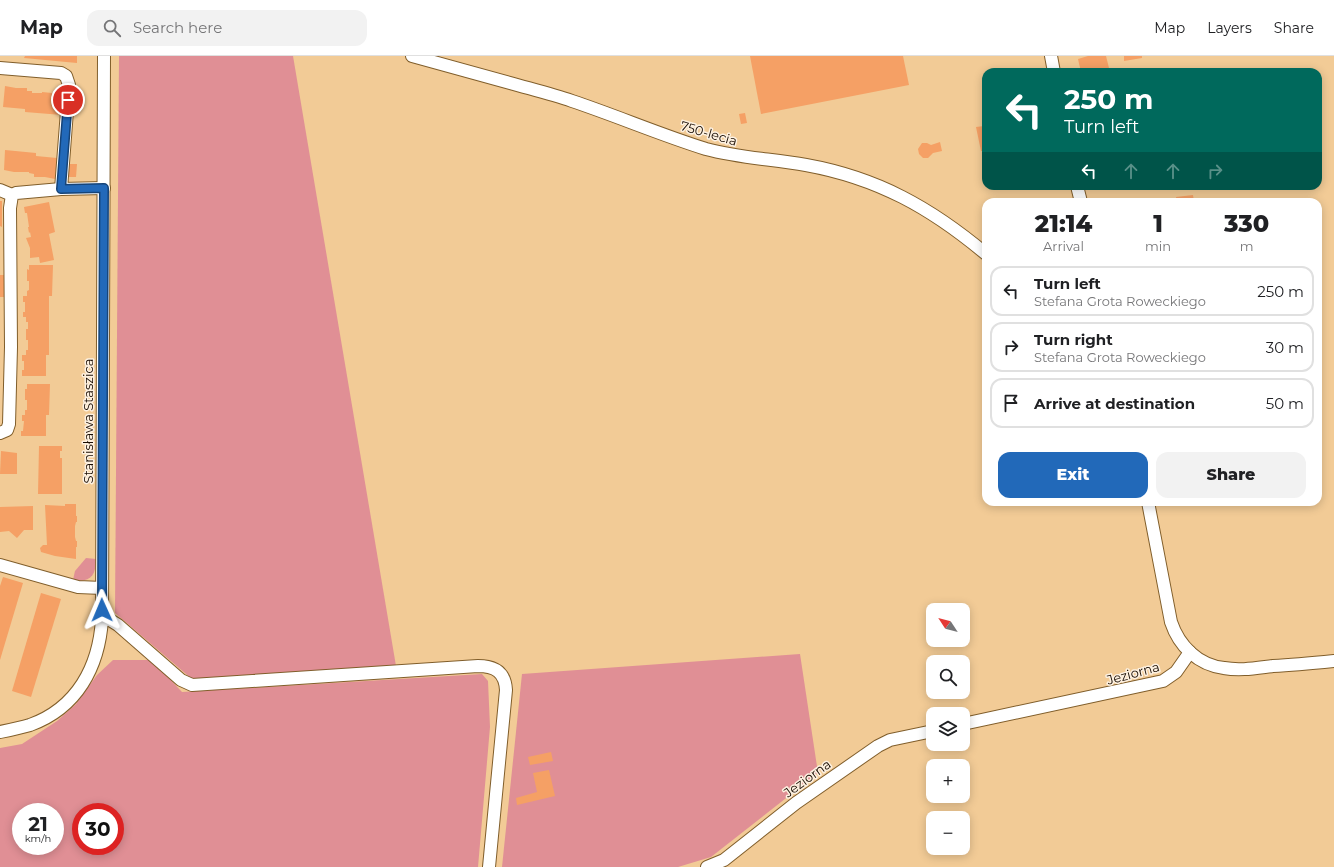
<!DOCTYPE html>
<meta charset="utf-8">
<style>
:root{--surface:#fff;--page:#f2f2f2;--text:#202124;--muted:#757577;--line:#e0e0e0;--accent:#2269b9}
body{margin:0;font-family:Montserrat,sans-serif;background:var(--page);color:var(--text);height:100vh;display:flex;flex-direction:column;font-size:15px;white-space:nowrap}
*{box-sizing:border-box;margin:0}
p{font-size:13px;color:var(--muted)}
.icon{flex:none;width:22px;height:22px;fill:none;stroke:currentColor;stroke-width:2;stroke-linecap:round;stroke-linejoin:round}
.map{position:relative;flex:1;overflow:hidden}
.drawer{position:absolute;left:982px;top:142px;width:340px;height:308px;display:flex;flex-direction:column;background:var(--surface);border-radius:12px;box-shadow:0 2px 10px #0003}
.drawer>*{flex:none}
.guide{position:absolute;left:982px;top:12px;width:340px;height:122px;border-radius:12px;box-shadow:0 2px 10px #0003;background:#00695c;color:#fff;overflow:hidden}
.needle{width:26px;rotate:306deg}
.fabs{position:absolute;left:926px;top:547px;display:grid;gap:8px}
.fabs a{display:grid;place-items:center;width:44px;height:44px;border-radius:8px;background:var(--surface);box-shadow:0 2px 10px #0003;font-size:20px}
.speed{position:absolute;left:12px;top:747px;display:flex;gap:8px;font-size:20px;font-weight:700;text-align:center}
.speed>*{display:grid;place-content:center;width:52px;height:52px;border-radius:50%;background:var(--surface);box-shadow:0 2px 10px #0003;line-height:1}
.speed small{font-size:10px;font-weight:400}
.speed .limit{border:6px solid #d22;background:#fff;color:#111}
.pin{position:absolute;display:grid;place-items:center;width:34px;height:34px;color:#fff;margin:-17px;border:2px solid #fff;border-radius:50%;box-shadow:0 1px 4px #0007}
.me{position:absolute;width:44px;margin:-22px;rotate:359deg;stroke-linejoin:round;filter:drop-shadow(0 0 3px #0008)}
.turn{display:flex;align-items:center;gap:14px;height:84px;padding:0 16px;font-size:18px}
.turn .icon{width:52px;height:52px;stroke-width:2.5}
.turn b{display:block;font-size:28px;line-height:34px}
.lanes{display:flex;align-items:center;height:38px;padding:0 16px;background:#0003;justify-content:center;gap:20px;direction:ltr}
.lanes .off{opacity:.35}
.eta{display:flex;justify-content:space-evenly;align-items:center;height:68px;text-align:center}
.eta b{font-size:24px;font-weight:800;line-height:28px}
.button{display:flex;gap:8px;margin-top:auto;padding:8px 16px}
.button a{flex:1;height:46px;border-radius:12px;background:var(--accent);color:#fff;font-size:16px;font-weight:800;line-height:46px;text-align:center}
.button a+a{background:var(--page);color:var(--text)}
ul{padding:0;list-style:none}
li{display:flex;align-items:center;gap:12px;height:50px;margin:0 8px 6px;padding:0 8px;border:2px solid var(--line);border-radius:12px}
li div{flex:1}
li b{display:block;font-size:15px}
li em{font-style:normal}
header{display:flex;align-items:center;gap:24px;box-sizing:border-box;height:56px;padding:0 20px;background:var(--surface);border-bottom:1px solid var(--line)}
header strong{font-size:19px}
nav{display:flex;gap:22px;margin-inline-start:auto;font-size:14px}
.search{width:280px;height:36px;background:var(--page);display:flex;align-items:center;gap:10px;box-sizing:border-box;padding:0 14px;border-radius:12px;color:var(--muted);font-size:15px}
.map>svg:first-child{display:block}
.green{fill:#e08f95;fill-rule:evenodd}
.building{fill:#f5a065}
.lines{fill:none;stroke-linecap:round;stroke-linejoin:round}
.street-casing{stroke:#805e2b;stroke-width:14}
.street{stroke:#fff;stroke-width:12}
.route-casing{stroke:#164478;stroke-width:10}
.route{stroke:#2269b9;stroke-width:7}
.labels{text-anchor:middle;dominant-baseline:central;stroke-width:3;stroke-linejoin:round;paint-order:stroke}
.street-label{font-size:13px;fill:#180b00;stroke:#fdf1e1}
</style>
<header>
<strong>Map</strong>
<div class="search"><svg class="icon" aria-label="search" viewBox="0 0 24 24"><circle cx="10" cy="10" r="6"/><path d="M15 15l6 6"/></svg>Search here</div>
<nav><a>Map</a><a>Layers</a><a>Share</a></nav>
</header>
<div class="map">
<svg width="1334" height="811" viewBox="0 0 1334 811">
<rect width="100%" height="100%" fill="#f2cb96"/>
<g class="green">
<polygon points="119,0 293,0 396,610 193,624 115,557"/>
<path d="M 86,502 L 96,503 C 96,520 90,527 73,524 L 75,515 Z"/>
<polygon points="800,598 818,717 711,801 678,811 502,811 522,618"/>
<path d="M 113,604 L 152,604 L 182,636 L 482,618 L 488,625 L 490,671 L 478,811 L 0,811 L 0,692 L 22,688 L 57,665 L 76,648 L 97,619 ZM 21,756 L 55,756 L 55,790 L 21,790 ZM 81,756 L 115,756 L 115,790 L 81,790 Z"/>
</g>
<g class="building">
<polygon points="25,0 77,0 77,7 24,2"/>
<polygon points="750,0 903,0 909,29 761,58"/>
<polygon points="1088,0 1106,0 1109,12 1096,16 1081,16 1078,3"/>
<polygon points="1124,0 1142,0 1142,2 1124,5"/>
<polygon points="5,30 16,32 27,32 27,35 32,35 32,37 42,37 42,36 52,37 52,38 64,38 62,59 25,56 25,53 3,51"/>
<polygon points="745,57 747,67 741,68 739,58"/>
<polygon points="984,70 986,80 986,95 981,95 976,71"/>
<polygon points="940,86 942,95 933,97 928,102 923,102 919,98 918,93 922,87 927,87 931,89"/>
<polygon points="5,94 36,97 36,100 57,102 55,123 45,121 34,121 34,118 29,117 29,116 14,116 4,114"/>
<polygon points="66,108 77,108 76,121 65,121"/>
<polygon points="1193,139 1194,146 1177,146 1176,141"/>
<polygon points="0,145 2,145 2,171 0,170"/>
<polygon points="49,146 55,176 49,178 54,204 40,207 39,201 30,202 30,192 26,182 31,181 30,176 29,177 28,171 29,171 27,157 25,157 24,151"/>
<polygon points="29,209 53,209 52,240 49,240 49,299 46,299 46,320 22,320 22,314 24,314 24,305 22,305 22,299 26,299 26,294 28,294 28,284 26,284 26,273 28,273 28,266 26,266 26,261 23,261 23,256 25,256 25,246 23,246 23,240 27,240 27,235 29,234 29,225 27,225 27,213 29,214"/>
<rect x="0" y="219" width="4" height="22"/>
<polygon points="27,328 50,328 49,359 46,359 46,380 21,380 21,375 23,375 24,365 22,365 22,359 25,359 25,354 27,354 27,344 25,344 25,333 27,333"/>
<polygon points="39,390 62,390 62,395 60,395 60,402 62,402 62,438 38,438"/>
<polygon points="1,395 17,397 17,418 0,418"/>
<polygon points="65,448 76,448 76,460 77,460 77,466 76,466 75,470 75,481 76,485 77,485 77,491 76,491 76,503 55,500 41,496 40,492 43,489 47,489 45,449 65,450"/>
<polygon points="33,450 33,474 24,474 17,482 9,475 0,476 0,451"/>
<polygon points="3,521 23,527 0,604 0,530"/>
<polygon points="41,537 61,543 31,641 12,635"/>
<polygon points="551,696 553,705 530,709 528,701"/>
<polygon points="549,714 555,740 517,749 516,742 537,736 533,717"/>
</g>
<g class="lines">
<g class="street-casing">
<g id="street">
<path d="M 412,0 C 445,9 478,18 510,27 C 531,33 552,38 572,45 C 617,60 661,79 706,93 C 739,102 773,103 806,109 C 878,122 931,152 986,198"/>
<polyline points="1051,0 1054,16"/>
<polyline points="0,12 61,17 66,20 69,29 61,133 104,132"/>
<polyline points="1077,130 1081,146"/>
<polyline points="0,134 12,139"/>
<polyline points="0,377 7,374 9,368 11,291 10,152 12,139 16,137 61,133"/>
<path d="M 1148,446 L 1171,566 C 1179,590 1198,609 1224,612 C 1240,615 1256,612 1273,610 C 1293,609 1314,607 1334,605"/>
<polyline points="0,509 78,531 102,532"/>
<path d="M 102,563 L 110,564 L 118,569 L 181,624 L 192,629 L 478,610 C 495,610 505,616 506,634 L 489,811"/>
<polyline points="963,668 1163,625 1176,616 1190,596"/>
<path d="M 0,676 C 10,674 20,672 30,669 C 77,652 99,611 102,563 L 104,0"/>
<polyline points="707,811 724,804 796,747 878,690 890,684 933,675"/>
</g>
</g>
<use href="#street" class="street"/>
</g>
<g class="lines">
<g class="route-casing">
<polyline id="route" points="68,44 61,133 104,132 102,554"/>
</g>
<use href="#route" class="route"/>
</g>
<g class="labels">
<g class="street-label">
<text transform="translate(709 77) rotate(16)">750-lecia</text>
<text transform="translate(88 365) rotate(-90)">Stanisława Staszica</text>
<text transform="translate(1133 617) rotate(-15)">Jeziorna</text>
<text transform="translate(807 722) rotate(-36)">Jeziorna</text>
</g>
</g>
</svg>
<div class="fabs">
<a><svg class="needle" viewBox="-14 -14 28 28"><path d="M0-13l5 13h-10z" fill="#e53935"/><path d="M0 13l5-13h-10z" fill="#757577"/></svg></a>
<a><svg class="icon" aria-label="search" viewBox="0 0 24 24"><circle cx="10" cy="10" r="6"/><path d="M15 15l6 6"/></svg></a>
<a><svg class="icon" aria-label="layers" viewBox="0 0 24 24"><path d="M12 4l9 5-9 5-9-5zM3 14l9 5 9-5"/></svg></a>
<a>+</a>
<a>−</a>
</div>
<div class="speed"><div>21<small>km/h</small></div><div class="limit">30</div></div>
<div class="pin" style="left:68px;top:44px;background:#d93025"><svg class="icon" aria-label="arrive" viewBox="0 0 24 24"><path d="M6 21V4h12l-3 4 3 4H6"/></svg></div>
<svg class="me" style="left:102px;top:554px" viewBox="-20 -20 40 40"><path d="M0-17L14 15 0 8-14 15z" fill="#2269b9" stroke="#fff" stroke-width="4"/></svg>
<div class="guide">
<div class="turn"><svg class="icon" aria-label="left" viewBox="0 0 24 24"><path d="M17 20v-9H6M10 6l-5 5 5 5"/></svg><div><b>250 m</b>Turn left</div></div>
<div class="lanes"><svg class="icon" aria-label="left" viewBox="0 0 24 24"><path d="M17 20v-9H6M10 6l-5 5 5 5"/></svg><svg class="icon off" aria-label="ahead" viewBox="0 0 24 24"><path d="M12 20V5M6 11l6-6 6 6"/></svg><svg class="icon off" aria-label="ahead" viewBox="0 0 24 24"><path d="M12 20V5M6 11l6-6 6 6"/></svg><svg class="icon off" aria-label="right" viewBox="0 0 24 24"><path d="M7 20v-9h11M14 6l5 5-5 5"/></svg></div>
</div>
<section class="drawer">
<div class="eta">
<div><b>21:14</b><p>Arrival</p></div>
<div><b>1</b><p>min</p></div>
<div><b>330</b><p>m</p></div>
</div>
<ul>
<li><svg class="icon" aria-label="left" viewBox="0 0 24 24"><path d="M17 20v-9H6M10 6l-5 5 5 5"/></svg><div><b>Turn left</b><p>Stefana Grota Roweckiego</p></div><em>250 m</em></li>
<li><svg class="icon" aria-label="right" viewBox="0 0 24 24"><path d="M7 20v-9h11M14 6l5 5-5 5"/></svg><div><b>Turn right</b><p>Stefana Grota Roweckiego</p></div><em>30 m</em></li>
<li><svg class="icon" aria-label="arrive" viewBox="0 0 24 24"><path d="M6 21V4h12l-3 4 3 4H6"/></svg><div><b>Arrive at destination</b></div><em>50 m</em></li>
</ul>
<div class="button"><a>Exit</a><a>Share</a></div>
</section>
</div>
